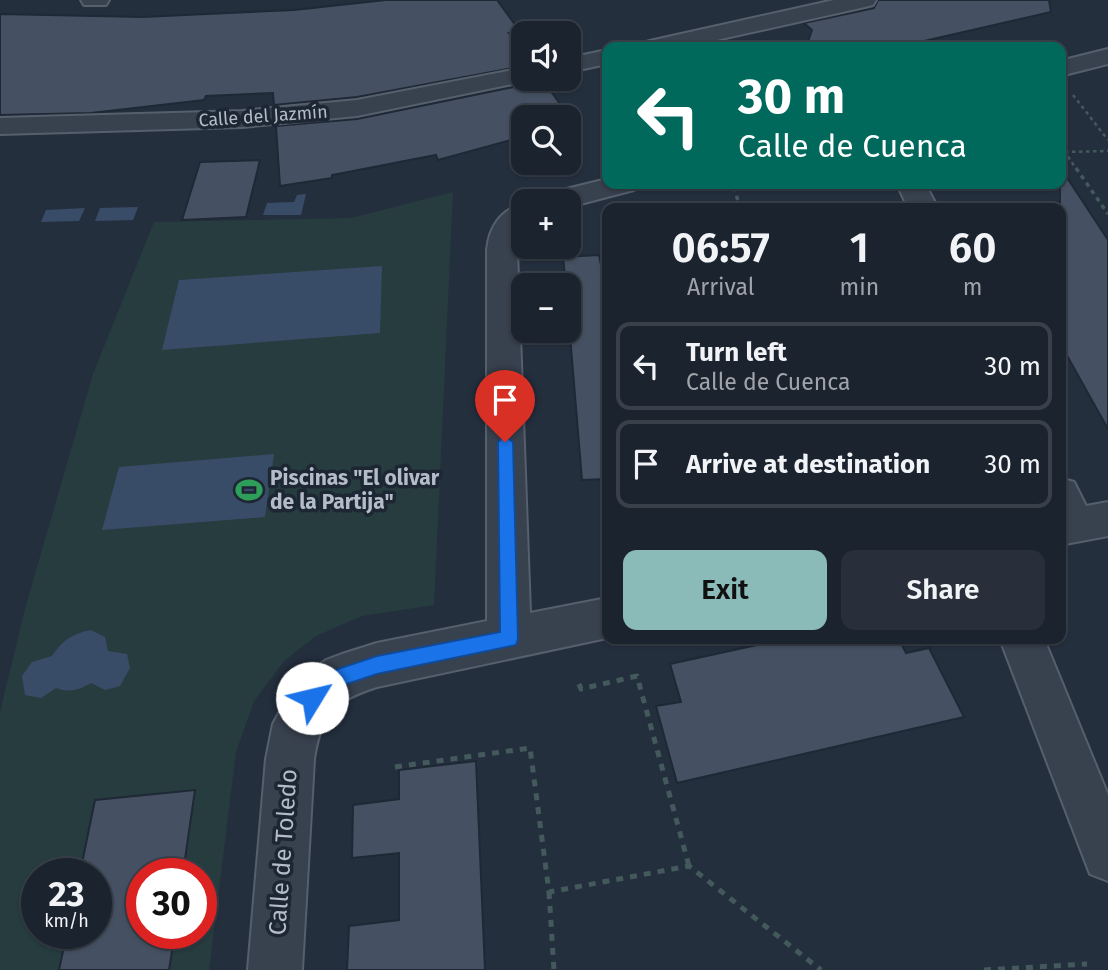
<!DOCTYPE html>
<meta charset="utf-8">
<style>
:root{--surface:#1b232e;--page:#282f3a;--text:#f1f3f6;--muted:#a0a4aa;--line:#39404a;--accent:#8bbbb9}
body{margin:0;font-family:"Fira Sans",sans-serif;background:var(--page);color:var(--text);height:100vh;display:flex;flex-direction:column;font-size:26px;white-space:nowrap}
*{box-sizing:border-box;margin:0}
p{font-size:23px;color:var(--muted)}
.icon{flex:none;width:38px;height:38px;fill:none;stroke:currentColor;stroke-width:2;stroke-linecap:round;stroke-linejoin:round}
.map{position:relative;flex:1;overflow:hidden}
.panel{position:absolute;left:602px;top:203px;width:464px;height:441px;display:flex;flex-direction:column;background:var(--surface);border-radius:14px;box-shadow:0 2px 5px #0004,0 0 0 2px var(--line)}
.panel>*{flex:none}
.hud{position:absolute;left:602px;top:42px;width:464px;height:147px;border-radius:14px;box-shadow:0 2px 5px #0004,0 0 0 2px var(--line);background:#00695c;color:#fff;overflow:hidden}
.tools{position:absolute;left:511px;top:21px;display:grid;gap:14px}
.tools a{display:grid;place-items:center;width:70px;height:70px;border-radius:14px;background:var(--surface);box-shadow:0 2px 5px #0004,0 0 0 2px var(--line);font-size:35px}
.speed{position:absolute;left:21px;top:858px;display:flex;gap:14px;font-size:35px;font-weight:700;text-align:center}
.speed>*{display:grid;place-content:center;width:91px;height:91px;border-radius:50%;background:var(--surface);box-shadow:0 2px 5px #0004,0 0 0 2px var(--line);line-height:1}
.speed small{font-size:18px;font-weight:400}
.speed .limit{border:10px solid #d22;background:#fff;color:#111}
.pin{position:absolute;display:grid;place-items:center;width:60px;height:60px;color:#fff;margin:-72px -30px;border-radius:50% 50% 50% 0;rotate:-45deg;box-shadow:0 0 7px #0007}
.pin .icon{rotate:45deg}
.me{position:absolute;width:77px;margin:-38px;rotate:54deg;stroke-linejoin:round;filter:drop-shadow(0 0 5px #0008)}
.turn{display:flex;align-items:center;gap:24px;height:147px;padding:0 21px;font-size:32px}
.turn .icon{width:91px;height:91px;stroke-width:2.5}
.turn b{display:block;font-size:49px;line-height:60px}
.eta{display:flex;justify-content:space-evenly;align-items:center;height:119px;text-align:center}
.eta b{font-size:42px;font-weight:600;line-height:49px}
.primary-button{display:flex;gap:14px;margin-top:auto;padding:14px 21px}
.primary-button a{flex:1;height:80px;border-radius:14px;background:var(--accent);color:#111;font-size:28px;font-weight:600;line-height:80px;text-align:center}
.primary-button a+a{background:var(--page);color:var(--text)}
ul{padding:0;list-style:none}
li{display:flex;align-items:center;gap:21px;height:88px;margin:0 14px 10px;padding:0 7px;border:4px solid var(--line);border-radius:14px}
li div{flex:1}
li b{display:block;font-size:26px}
li em{font-style:normal}
.map>svg:first-child{display:block}
.green{fill:#263c3f;fill-rule:evenodd}
.water{fill:#394c67}
.building{fill:#455162;stroke:#1f2835;stroke-width:2}
.lines{fill:none;stroke-linecap:round;stroke-linejoin:round}
.minor-casing{stroke:#565f6c;stroke-width:4}
.path-far2{stroke:#44595c;stroke-width:2.5;stroke-dasharray:3.5 3.5;stroke-linecap:butt}
.path-far1{stroke:#44595c;stroke-width:3.5;stroke-dasharray:4.5 4.5;stroke-linecap:butt}
.path{stroke:#44595c;stroke-width:5;stroke-dasharray:7 7;stroke-linecap:butt}
.minor{fill:#38414e;fill-rule:evenodd}
.route{fill:#1a73e8;stroke:#114b97;stroke-width:2}
.labels{text-anchor:middle;dominant-baseline:central;stroke-width:7;stroke-linejoin:round;paint-order:stroke}
.far-street-label{font-size:18px;fill:#b4bcc9;stroke:#1d2633}
.poi-label{font-size:21px;font-weight:bold;fill:#b4bcc9;stroke:#1d2633;text-anchor:start}
.near-street-label{font-size:24px;fill:#b4bcc9;stroke:#1d2633}
</style>
<div class="map">
<svg width="1108" height="970" viewBox="0 0 1108 970">
<rect width="100%" height="100%" fill="#242f3e"/>
<path class="green" d="M 453,192 L 434,605 L 362,616 L 316,636 L 284,661 L 254,701 L 236,752 L 209,970 L 0,970 L 0,712 L 26,605 L 93,374 L 154,222 L 351,218 ZM 37,873 L 96,873 L 96,933 L 37,933 ZM 142,873 L 201,873 L 201,933 L 142,933 Z"/>
<g class="water">
<polygon points="306,194 301,215 263,215 267,203 294,202 297,195"/>
<polygon points="138,207 133,220 95,221 100,208"/>
<polygon points="85,208 79,221 41,222 46,210"/>
<polygon points="382,266 380,333 162,350 179,280"/>
<polygon points="274,454 265,517 102,530 119,467"/>
<path d="M 91,630 L 105,637 L 108,651 L 127,654 L 130,668 L 120,686 L 105,690 L 91,683 C 79,690 69,693 56,688 L 41,698 L 25,695 L 22,676 L 32,662 L 52,656 C 63,640 72,634 91,630 Z"/>
</g>
<g class="building">
<polygon points="386,0 497,0 521,33 509,33 523,53 523,66 357,97 274,105 273,93 206,96 204,100 91,113 0,115 0,14 142,17 294,10"/>
<polygon points="878,0 1049,0 1051,12 898,47 806,47 812,30 804,23 874,8"/>
<polygon points="534,79 542,79 578,129 569,131 569,117 523,117 523,140 522,137 438,160 436,155 332,175 332,178 280,186 276,126 357,119 533,83"/>
<polygon points="260,160 246,217 182,220 200,162"/>
<polygon points="1060,167 1108,240 1108,429 1060,343"/>
<polygon points="599,255 601,265 607,265 607,479 582,480 569,323 569,285 566,285 563,257"/>
<polygon points="784,639 899,639 906,653 929,648 964,717 677,783 656,706 681,702 670,664"/>
<polygon points="476,761 485,970 347,970 349,926 399,920 399,853 352,858 353,805 399,799 399,770"/>
<polygon points="195,790 183,873 142,873 142,933 175,933 169,970 59,970 67,933 96,933 96,873 80,873 95,800"/>
</g>
<g class="lines">
<g class="minor-casing">
<g id="minor">
<polygon points="81,0 109,0 106,5 84,5"/>
<polygon points="834,0 876,0 873,5 865,7 685,47 642,47 646,42 654,40"/>
<polygon points="1108,49 1108,64 1060,76 1060,61"/>
<polygon points="607,50 607,64 569,72 569,58"/>
<polygon points="523,68 523,79 532,80 357,116 242,127 0,134 0,118 242,111 357,100"/>
<polygon points="607,179 607,184 638,184 634,190 569,207 569,201 541,201 546,194"/>
<polygon points="897,184 925,184 938,208 908,208"/>
<path d="M 523,204 L 523,231 L 519,235 L 517,250 L 530,613 L 607,598 L 607,638 L 377,687 C 333,701 321,714 314,759 L 302,970 L 248,970 L 266,759 L 273,724 L 296,682 L 326,660 L 342,654 L 377,643 L 487,621 L 487,250 C 489,228 500,210 523,204 Z"/>
<polygon points="1060,478 1074,482 1086,506 1108,502 1108,536 1060,545"/>
<polygon points="1000,639 1044,639 1108,795 1108,881 1090,874"/>
</g>
</g>
<g class="path-far2">
<polyline points="1073,95 1108,140"/>
<polyline points="1060,145 1077,170"/>
<polyline points="1065,152 1108,151"/>
</g>
<g class="path-far1">
<polyline points="1076,168 1108,214"/>
<polyline points="734,187 740,208"/>
<polyline points="678,203 679,208"/>
</g>
<g class="path">
<polyline points="579,684 581,689 637,676 689,866"/>
<polyline points="395,767 530,748 549,892 689,866 821,970"/>
<polyline points="549,892 554,970"/>
<polyline points="984,970 1087,964"/>
</g>
<use href="#minor" class="minor"/>
</g>
<polygon class="route" points="505,436 513,442 518,639 516,645 377,674 347,684 312,707 305,704 302,698 305,691 335,670 377,656 500,632 498,442"/>
<defs>
<g id="stadium-bare" transform="scale(2.1)"><path d="M0-5a6.5 5 0 1 0 0 10a6.5 5 0 1 0 0-10ZM-3.5-1.8h7v3.6h-7Z" fill="#2e9e5b" stroke="#1d2633" stroke-width="2.5" paint-order="stroke"/></g>
</defs>
<g fill-rule="evenodd">
<use href="#stadium-bare" x="249" y="490"/>
</g>
<g class="labels">
<g class="far-street-label">
<text transform="translate(263 116) rotate(-4)">Calle del Jazmín</text>
</g>
<g class="poi-label">
<text x="270" y="478">Piscinas "El olivar<tspan x="270" dy="24">de la Partija"</tspan></text>
</g>
<g class="near-street-label">
<text transform="translate(283 852) rotate(-86)">Calle de Toledo</text>
</g>
</g>
</svg>
<div class="tools">
<a><svg class="icon" aria-label="sound" viewBox="0 0 24 24"><path d="M4 9h4l5-4v14l-5-4H4zM17 9q2 3 0 6"/></svg></a>
<a><svg class="icon" aria-label="search" viewBox="0 0 24 24"><circle cx="10" cy="10" r="6"/><path d="M15 15l6 6"/></svg></a>
<a>+</a>
<a>−</a>
</div>
<div class="speed"><div>23<small>km/h</small></div><div class="limit">30</div></div>
<div class="pin" style="left:505px;top:442px;background:#d93025"><svg class="icon" aria-label="arrive" viewBox="0 0 24 24"><path d="M6 21V4h12l-3 4 3 4H6"/></svg></div>
<svg class="me" style="left:312px;top:698px" viewBox="-20 -20 40 40"><circle r="19" fill="#fff"/><path d="M0-13L10 11 0 6-10 11z" fill="#1a73e8"/></svg>
<div class="hud">
<div class="turn"><svg class="icon" aria-label="left" viewBox="0 0 24 24"><path d="M17 20v-9H6M10 6l-5 5 5 5"/></svg><div><b>30 m</b>Calle de Cuenca</div></div>
</div>
<section class="panel">
<div class="eta">
<div><b>06:57</b><p>Arrival</p></div>
<div><b>1</b><p>min</p></div>
<div><b>60</b><p>m</p></div>
</div>
<ul>
<li><svg class="icon" aria-label="left" viewBox="0 0 24 24"><path d="M17 20v-9H6M10 6l-5 5 5 5"/></svg><div><b>Turn left</b><p>Calle de Cuenca</p></div><em>30 m</em></li>
<li><svg class="icon" aria-label="arrive" viewBox="0 0 24 24"><path d="M6 21V4h12l-3 4 3 4H6"/></svg><div><b>Arrive at destination</b></div><em>30 m</em></li>
</ul>
<div class="primary-button"><a>Exit</a><a>Share</a></div>
</section>
</div>
